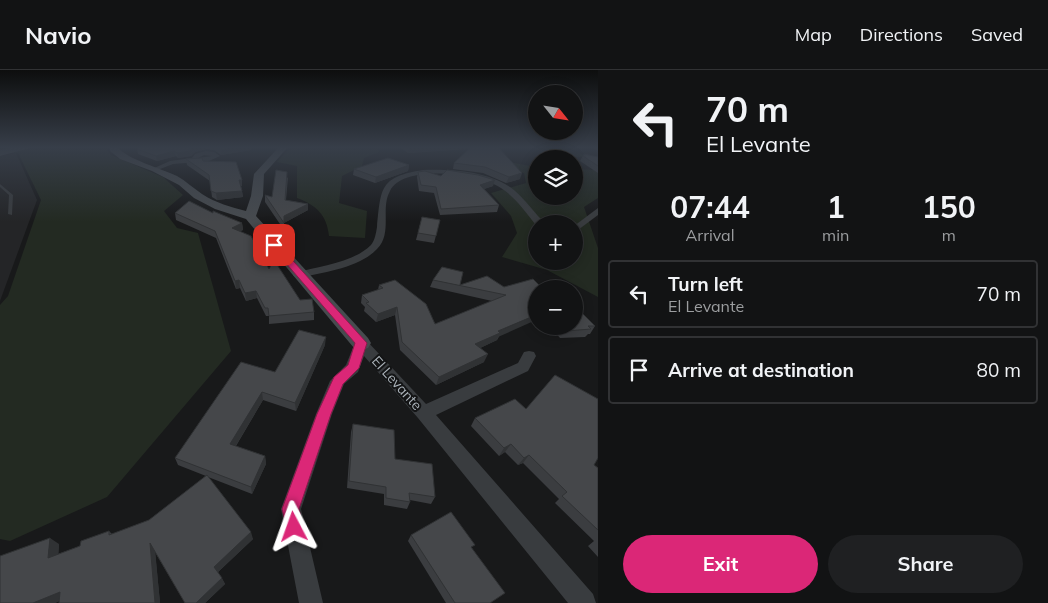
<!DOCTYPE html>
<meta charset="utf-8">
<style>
:root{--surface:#121314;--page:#1f2022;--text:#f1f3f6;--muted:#9c9ea0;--line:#313234;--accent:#db2777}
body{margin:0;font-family:Mulish,sans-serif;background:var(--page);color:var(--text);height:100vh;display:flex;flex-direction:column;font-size:19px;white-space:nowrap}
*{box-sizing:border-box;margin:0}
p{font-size:16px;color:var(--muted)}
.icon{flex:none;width:28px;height:28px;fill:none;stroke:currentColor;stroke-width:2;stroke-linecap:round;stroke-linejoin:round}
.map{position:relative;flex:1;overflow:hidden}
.side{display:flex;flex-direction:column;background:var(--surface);width:450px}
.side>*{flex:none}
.guide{background:#121314;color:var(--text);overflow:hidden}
.needle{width:32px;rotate:120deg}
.tools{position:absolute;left:528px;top:15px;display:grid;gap:10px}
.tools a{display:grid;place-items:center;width:55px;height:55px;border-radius:50%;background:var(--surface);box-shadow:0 2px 12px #0003,0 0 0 1px var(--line);font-size:25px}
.pin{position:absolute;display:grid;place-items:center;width:42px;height:42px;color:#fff;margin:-21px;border-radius:10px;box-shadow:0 2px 8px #0006}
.me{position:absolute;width:55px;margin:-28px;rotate:356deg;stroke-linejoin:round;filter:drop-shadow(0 0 4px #0008)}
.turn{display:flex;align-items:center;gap:18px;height:105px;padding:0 25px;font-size:22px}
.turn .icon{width:65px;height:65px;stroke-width:2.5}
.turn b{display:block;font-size:35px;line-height:42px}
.eta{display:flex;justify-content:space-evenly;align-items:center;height:85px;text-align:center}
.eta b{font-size:30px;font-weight:700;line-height:35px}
.button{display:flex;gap:10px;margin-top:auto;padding:10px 25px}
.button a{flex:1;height:58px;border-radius:30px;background:var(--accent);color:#fff;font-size:20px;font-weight:700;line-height:58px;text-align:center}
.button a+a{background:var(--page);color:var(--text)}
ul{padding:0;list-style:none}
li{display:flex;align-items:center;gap:15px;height:68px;margin:0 10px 8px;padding:0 15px;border:2px solid var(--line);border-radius:5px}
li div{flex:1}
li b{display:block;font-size:19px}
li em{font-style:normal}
header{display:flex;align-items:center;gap:30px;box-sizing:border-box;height:70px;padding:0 25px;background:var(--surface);border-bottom:1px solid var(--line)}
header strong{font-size:24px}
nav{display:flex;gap:28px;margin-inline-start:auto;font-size:18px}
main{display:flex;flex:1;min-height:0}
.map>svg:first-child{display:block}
.built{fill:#242527}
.green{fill:#232a22;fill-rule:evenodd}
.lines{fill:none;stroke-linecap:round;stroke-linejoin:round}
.lane{fill:#393c3f;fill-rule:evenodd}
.street{fill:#393c3f;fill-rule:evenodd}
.secondary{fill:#474b4f;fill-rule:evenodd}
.wall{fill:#3b3d40}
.shaded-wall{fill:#303234}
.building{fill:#45474a;stroke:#303234}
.route{fill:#db2777;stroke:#8e194d}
.labels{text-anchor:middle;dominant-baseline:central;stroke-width:4;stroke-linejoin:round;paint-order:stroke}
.street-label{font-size:14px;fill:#abb3ba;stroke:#131415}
</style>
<header>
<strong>Navio</strong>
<nav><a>Map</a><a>Directions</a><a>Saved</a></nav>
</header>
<main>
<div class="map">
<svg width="598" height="533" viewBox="0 0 598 533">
<rect width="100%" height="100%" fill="#18191a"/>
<polygon class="built" points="16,83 37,130 0,231 0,86"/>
<g class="green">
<polygon points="0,77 105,77 111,85 163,107 183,125 164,141 177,158 198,163 231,281 107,427 10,471 0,469 0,235 8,226 41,130 18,83 0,81"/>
<path d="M 291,77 L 383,77 L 377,83 L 364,88 L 362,96 L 342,106 L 339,133 L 367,141 L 365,168 L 329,166 C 327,145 316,135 297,128 L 297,96 L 277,92 Z"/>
<polygon points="542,77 562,77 586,86 566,89 545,89 538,79"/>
<path d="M 509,92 L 536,97 L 536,126 L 574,126 L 574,99 L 598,100 L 598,128 L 584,137 L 598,178 L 598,227 L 547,200 L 502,187 L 517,163 L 511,146 L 491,123 L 526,113 L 524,103 L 506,97 ZM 536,154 L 574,154 L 574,191 L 536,191 Z"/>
</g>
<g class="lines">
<polygon class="lane" points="0,114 13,125 12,145 8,144 9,125 0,117"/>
<g class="street">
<path d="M 206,81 L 214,82 L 220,86 L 209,91 L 173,94 L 155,101 L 152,99 L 170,91 L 192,88 L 195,84 ZM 204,85 L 212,86 L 198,88 Z"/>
<path d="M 423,100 C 452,99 490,101 514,120 C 526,130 535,144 546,154 L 535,154 C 525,141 515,127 501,118 C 479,104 404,93 390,121 C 380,139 393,163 377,179 C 359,198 324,202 299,208 L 295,207 L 293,205 L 295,203 C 319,196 353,193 371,175 C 375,170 376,163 377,157 C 381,117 380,107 423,100 Z"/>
<polygon points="598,138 598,145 574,163 574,156"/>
<polygon points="361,268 366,270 426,334 518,293 524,282 529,281 534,282 536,286 528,301 436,345 593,524 596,533 568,533 418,348 364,286 358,302 344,314 332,344 301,439 323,533 299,533 281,439 316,344 330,311 346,295 356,270"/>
</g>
<g class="secondary">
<polygon points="16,77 34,77 0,86 0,80"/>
<path d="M 109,77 L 117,77 C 129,90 160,98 177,106 C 186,111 193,118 202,124 C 216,133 231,137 246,141 L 251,126 L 254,104 L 279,77 L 288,77 L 264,104 L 263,126 L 256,146 L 368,268 L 371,273 L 368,278 L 361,280 L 354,278 L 246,149 L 215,139 L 194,128 L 179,115 L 152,101 L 120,89 L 110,81 Z"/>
</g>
</g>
<g class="wall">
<polygon points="137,77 251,77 251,80 221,85 214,80 206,79 195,82 191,86 178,88 176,86 157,91 138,84"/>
<polygon points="399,77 498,77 520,109 506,113 483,103 453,99 454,93 469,79 408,83"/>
<polygon points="584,77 598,77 598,80"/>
<polygon points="584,84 598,87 598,103 580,91"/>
<polygon points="186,89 203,91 242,110 242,116 241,116 243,127 217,130 212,127 210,111 187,95"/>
<polygon points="409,95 408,101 375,113 353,105 354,99"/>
<polygon points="418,102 441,106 493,116 484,119 499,135 497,142 440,145 434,123 419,121 417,107"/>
<polygon points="288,107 286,130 308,134 308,140 284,153 284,160 265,132 265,125 272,127"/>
<polygon points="175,143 213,143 242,153 243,160 240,161 269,199 300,230 314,242 314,250 269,254 269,246 266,246 257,228 246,231 240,218 236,219 216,168 176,150"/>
<polygon points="422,147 440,150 434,173 416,170"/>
<polygon points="533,209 497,270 480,278 484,292 436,315 400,280 395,245 376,252 364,241 365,237 361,233 362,225 378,220 379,215 435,254 492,231 430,217 433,210 460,215 504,217"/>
<polygon points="574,229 582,238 580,241 595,256 590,264 588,264 585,267 560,268 550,256 574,256"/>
<polygon points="325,275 296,341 263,330 236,376 265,386 266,394 252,424 208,407 253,469 218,502 225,514 205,533 185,533 155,482 160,533 59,531 55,533 0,533 59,474 58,484 80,476 109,461 112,464 149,450 206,406 178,395 175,388 275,302"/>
<polygon points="526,339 598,398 598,487 588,476 594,471 555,433 559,429 523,393 518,395 505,382 499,386 471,356 475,348"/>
<polygon points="353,354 395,389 435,427 431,434 410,430 410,432 407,439 384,435 384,424 347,418 351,362"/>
<polygon points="411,465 472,478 490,533 446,533 408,471"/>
</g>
<g class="shaded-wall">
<polygon points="193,77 205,77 206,79 195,82 191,86 178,88 177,83"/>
<polygon points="235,77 251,77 251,80 221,85 221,80"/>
<polygon points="420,77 474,77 474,78 408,83 409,78"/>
<polygon points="174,81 176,86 157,91 156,86"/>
<polygon points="409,95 408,101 375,113 376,107"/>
<polygon points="522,103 520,109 506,113 509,107"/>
<polygon points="239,110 242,110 242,116 240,116"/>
<polygon points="495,110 493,116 478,121 480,115"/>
<polygon points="242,121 243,127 217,130 216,123"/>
<polygon points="308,134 308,140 284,153 284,160 284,146"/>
<polygon points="242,153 243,160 233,165 232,158"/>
<polygon points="239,210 240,218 236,219 235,211"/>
<polygon points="256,221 257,228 246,231 245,223"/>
<polygon points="397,237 395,245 376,252 378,244"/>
<polygon points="536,245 536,250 498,267 497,270 472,282 475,274 498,261"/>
<polygon points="326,267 325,275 296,341 295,333"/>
<polygon points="488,284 484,292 436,315 439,307"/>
<polygon points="262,322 263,330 232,382 230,374"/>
<polygon points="511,374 505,382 499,386 504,378"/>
<polygon points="529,385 523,393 518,395 524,388"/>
<polygon points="265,386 266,394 252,424 251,417"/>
<polygon points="251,462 253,469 217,503 214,497"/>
<polygon points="50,468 59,474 58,494 48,488"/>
<polygon points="150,473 155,479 160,533 155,533"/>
<polygon points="222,508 225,514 205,533 196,533"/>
<polygon points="60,522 69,527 55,533 33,533"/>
</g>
<g class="building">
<polygon points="137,77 193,77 190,81 177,83 174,81 156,86 137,79"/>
<polygon points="217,77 235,77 221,80"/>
<polygon points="471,77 498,77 522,103 509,107 485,97 454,93"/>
<polygon points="584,84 598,87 598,96 583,86"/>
<polygon points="202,88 203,91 236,92 242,110 239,110 242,121 216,123 211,121 209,105 186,89"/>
<polygon points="388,88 409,95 376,107 354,99"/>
<polygon points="276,100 287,102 285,130 308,134 284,146 284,153 265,125 272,127"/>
<polygon points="447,100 478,105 495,110 480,115 499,135 441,139 436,117 421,115 418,102 425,101 441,106"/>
<polygon points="189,131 213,143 213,141 242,153 232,158 251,166 269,199 274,190 300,230 312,229 314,242 269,246 268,238 265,238 256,221 245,223 239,210 235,211 215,161 175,143"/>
<polygon points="422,147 440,150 436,166 418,163"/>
<polygon points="442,197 463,202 460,215 487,206 504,217 533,209 541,217 559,216 563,219 536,219 536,245 498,261 500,263 475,274 488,284 439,307 402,272 397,237 378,244 366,233 369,232 362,225 383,218 379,215 395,210 426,234 435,254 506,225 433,210"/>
<polygon points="574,229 582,238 577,238 595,256 588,256 591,259 566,261 562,256 574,256"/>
<polygon points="299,260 326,267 295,333 262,322 230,374 265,386 251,417 175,388 241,292 275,302"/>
<polygon points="555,305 598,329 598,388 594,395 598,398 598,460 562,426 567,422 529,385 524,388 511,374 504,378 475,348 515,329 526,339"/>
<polygon points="353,354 394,360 395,389 432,394 435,427 409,423 410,432 386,428 386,417 349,411"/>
<polygon points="207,405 251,462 214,497 222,508 196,533 185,533 150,473 155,533 59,533 60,522 33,533 0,533 0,486 50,468 48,488 80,476 81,471 109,461 109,465 149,450"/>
<polygon points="451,442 475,475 471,477 505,523 490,533 455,533 411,465"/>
</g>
<linearGradient id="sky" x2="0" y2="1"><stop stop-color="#0d0e0e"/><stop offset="0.51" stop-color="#373e49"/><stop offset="1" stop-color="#373e49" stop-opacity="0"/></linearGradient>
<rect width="598" height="152" fill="url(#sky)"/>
<polygon class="route" points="272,173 277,173 367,273 359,298 343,314 331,344 299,439 303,457 301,463 294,466 288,463 282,439 317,344 334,307 348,295 355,273 272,177"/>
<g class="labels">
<g class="street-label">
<text transform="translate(397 313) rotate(48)">El Levante</text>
</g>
</g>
</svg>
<div class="tools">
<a><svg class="needle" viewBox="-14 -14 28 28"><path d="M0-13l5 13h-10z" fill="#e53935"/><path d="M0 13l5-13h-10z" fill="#9c9ea0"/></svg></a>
<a><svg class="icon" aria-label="layers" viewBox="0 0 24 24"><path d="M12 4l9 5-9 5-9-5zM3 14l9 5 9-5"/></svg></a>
<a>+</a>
<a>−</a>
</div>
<div class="pin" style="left:274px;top:175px;background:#d93025"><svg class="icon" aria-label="arrive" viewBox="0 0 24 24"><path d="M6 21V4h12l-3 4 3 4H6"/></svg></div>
<svg class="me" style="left:294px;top:457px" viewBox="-20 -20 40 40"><path d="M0-17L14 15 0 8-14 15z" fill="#db2777" stroke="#fff" stroke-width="4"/></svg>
</div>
<section class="side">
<div class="guide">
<div class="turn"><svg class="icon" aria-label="left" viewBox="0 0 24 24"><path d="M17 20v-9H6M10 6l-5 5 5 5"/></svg><div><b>70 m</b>El Levante</div></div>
</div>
<div class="eta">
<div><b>07:44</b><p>Arrival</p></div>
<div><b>1</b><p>min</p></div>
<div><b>150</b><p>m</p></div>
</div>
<ul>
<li><svg class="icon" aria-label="left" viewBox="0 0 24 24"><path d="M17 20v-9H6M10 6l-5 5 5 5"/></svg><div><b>Turn left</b><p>El Levante</p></div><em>70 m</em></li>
<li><svg class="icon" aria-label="arrive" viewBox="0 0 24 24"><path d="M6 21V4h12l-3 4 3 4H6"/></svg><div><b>Arrive at destination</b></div><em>80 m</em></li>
</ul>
<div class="button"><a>Exit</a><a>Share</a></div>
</section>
</main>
